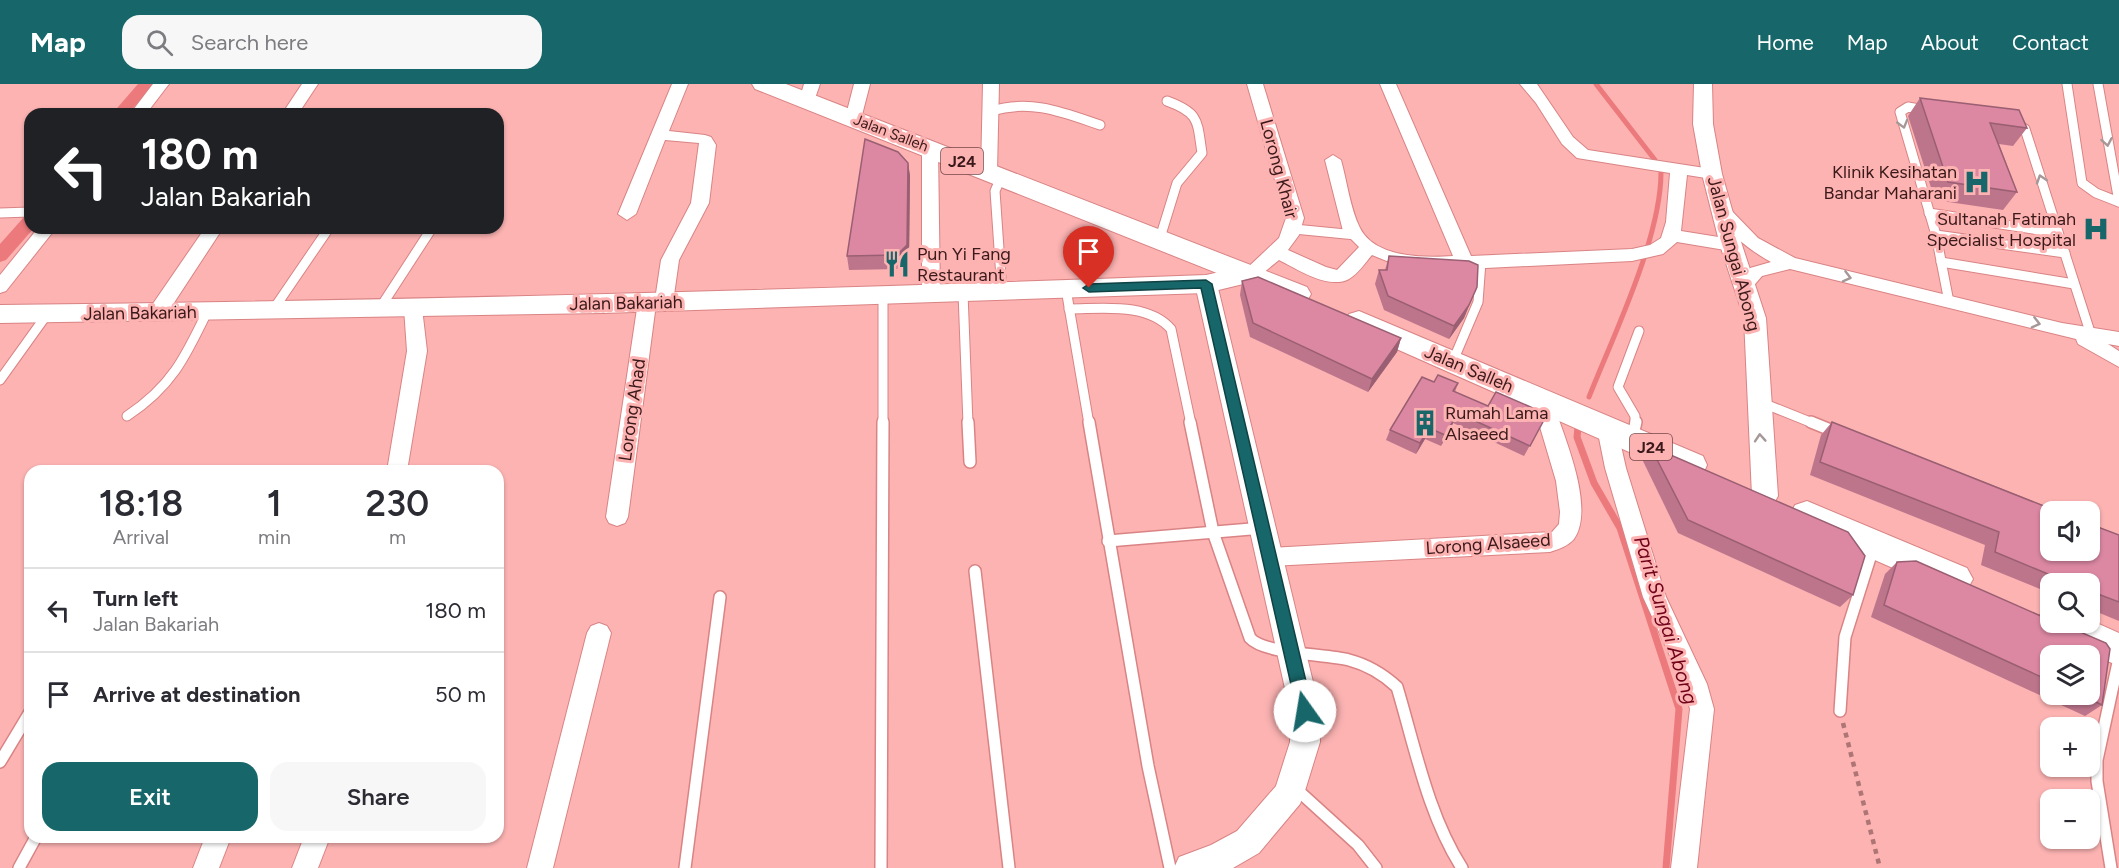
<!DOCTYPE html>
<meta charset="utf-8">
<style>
:root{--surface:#fff;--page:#f7f7f7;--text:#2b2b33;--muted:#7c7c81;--line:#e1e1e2;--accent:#176669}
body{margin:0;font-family:Figtree,sans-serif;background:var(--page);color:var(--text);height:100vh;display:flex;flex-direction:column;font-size:22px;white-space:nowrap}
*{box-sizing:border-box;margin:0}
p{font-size:20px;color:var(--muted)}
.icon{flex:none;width:33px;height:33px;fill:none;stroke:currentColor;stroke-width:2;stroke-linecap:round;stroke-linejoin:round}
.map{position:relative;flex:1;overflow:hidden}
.side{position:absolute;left:24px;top:381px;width:480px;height:378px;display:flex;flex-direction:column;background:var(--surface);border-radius:18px;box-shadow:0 2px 4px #0004}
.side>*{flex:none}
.top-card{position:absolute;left:24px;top:24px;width:480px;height:126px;border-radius:18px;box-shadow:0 2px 4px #0004;background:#202124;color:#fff;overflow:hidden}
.buttons{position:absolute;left:2040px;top:417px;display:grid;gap:12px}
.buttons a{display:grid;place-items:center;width:60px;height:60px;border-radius:12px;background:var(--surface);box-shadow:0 2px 4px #0004;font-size:30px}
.pin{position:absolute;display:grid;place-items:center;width:51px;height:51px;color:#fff;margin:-62px -26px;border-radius:50% 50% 50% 0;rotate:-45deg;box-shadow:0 0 6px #0007}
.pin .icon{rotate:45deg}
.me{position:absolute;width:66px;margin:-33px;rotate:347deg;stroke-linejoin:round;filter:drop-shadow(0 0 4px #0008)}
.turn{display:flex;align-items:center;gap:21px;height:126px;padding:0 18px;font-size:27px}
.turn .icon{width:78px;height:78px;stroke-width:2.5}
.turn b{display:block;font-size:42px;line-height:51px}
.eta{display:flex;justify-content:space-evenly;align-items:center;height:102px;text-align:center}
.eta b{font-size:36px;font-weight:600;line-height:42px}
.button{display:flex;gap:12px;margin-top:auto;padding:12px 18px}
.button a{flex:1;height:69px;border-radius:18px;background:var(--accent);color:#fff;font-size:24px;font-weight:600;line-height:69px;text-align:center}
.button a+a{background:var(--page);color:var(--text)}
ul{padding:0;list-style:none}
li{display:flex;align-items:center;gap:18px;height:84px;padding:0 18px;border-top:2px solid var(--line)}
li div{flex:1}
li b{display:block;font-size:22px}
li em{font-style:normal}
header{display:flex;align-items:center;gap:36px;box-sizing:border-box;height:84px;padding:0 30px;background:var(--accent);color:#fff}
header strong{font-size:28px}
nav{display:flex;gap:33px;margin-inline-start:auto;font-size:21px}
.search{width:420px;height:54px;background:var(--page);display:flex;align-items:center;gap:15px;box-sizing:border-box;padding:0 21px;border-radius:18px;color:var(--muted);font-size:22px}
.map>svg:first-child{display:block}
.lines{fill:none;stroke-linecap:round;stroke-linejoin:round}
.stream-far1{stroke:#ec797c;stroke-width:5}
.stream{stroke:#ec797c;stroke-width:7}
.canal{fill:#ec797c;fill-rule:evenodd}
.service-far1-casing{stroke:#da8384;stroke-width:11}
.service-casing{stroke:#da8384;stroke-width:14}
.minor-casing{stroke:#da8384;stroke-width:2}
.tertiary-casing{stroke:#da8384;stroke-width:2}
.secondary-casing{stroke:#da8384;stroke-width:2}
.primary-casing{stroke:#da8384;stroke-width:2}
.path{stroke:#ae7575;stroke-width:4.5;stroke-dasharray:5 5;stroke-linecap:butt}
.service-far1{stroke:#fff;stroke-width:9}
.service{stroke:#fff;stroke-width:11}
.minor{fill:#fff;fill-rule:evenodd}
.tertiary{fill:#fff;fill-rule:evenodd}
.secondary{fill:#fff;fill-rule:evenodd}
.primary{fill:#fff;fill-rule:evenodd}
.wall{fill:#bd758c;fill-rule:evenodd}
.shaded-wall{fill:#9a5f72}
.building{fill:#dc88a3;stroke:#9a5f72;stroke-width:1.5}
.oneway{stroke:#a79898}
.route{fill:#176669;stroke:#0f4244;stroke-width:1.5}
.labels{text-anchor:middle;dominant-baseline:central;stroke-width:6;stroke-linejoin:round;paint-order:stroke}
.far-street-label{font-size:15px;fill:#3b191a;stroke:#fcb3b2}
.shield{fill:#fcb3b2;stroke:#754748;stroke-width:1.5}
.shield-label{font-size:16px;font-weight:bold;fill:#3b191a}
.street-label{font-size:18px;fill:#3b191a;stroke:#fcb3b2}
.poi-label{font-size:18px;fill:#3b191a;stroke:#fcb3b2;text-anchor:end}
.water-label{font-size:20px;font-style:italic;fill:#70021a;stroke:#fcb3b2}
</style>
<header>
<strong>Map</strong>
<div class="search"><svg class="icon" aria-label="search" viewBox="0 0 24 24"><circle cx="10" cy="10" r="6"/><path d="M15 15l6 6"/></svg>Search here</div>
<nav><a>Home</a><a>Map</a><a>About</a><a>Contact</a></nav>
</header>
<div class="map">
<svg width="2119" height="784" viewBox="0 0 2119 784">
<rect width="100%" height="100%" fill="#fcb3b2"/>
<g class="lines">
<g class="stream-far1">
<polyline points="1596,0 1655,76"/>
<path d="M 1589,313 C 1614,250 1661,154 1661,88"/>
</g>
<polyline class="stream" points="1578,343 1577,353 1594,399 1620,444 1679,625 1666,784"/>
<g class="canal">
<polygon points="138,0 154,0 128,30 112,30"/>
<polygon points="30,131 30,144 34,144 6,176 0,178 0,160 24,133"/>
</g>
<g class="service-far1-casing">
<g id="service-far1">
<polyline points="2067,0 2082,99 2096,109 2119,118"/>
<polyline points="2098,0 2119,118"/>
<polyline points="1925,26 1908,23 1900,28 1936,151 1949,218"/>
<path d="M 991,27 C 1031,15 1062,28 1100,41"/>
<polyline points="2015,39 2025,45 2091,251"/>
<polyline points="0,129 30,128"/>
<polyline points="1929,129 2058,149"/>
<polyline points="1294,145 1356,151"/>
<polyline points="1936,151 2065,169"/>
<path d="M 1160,154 L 1177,99 L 1202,69 C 1197,37 1200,29 1167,17"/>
<polyline points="1941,178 2074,200"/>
<polyline points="1066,205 1089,340"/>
<polyline points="1002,208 995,107 999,98 1005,94"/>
<polyline points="963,209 968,340"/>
<polyline points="380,224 430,147"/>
<path d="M 1069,225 C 1102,225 1147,218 1171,245 L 1191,340"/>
<polyline points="273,226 329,144"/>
<polyline points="1453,277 1478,218 1481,178"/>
<polyline points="0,296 48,229"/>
<polyline points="1760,318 1815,340"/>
<path d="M 127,332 C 171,303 185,274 207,228"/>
<polyline points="883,340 883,213"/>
<polyline points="1635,340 1635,332 1618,303 1639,247"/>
</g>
</g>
<g class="service-casing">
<g id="service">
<polyline points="968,338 970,378"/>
<polyline points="1089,338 1148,682 1170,784"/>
<path d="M 1190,338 L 1213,448 L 1250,554 C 1264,570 1325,570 1349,576 C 1368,581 1383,590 1397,603 C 1415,663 1428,731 1462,784"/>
<polyline points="1811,338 1838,349"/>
<polyline points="1632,355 1636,338"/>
<polyline points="1108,457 1263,444"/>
<polyline points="975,487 1009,784"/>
<polyline points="1840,627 1845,553 1874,461"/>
<polyline points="0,678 30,628"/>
<polyline points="1293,702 1358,761 1376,784"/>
<polyline points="19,784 36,753"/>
<polyline points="685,784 720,513"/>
<polyline points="881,784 883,338"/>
<polyline points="2111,784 2097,697 2097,676 2119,574"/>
</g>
</g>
<g class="minor-casing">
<g id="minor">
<polygon points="153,0 169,0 146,30 130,30"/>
<polygon points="302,0 318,0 298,30 282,30"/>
<polygon points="672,0 688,0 669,47 705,51 711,53 716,61 709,119 679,176 673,218 671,223 664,224 656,220 628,433 625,439 617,442 609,439 606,433 638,218 640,213 647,212 655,216 661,176 691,119 699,59 665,56 636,130 627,136 618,130"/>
<polygon points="804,0 820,0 813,20 801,20 799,17"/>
<polygon points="854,0 870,0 861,35 853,40 845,35"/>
<polygon points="983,0 999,0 997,87 989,92 981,87"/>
<path d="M 1247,0 L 1263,0 L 1304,134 L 1299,151 L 1288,166 L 1326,183 L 1337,186 L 1359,163 L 1343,147 L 1325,76 L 1333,71 L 1341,76 C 1347,97 1350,124 1360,144 C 1375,174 1425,174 1453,172 L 1380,0 L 1396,0 L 1471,172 L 1632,165 L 1650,161 L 1661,154 L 1666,138 L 1670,89 L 1577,74 L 1562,60 L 1536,19 L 1520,0 L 1537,0 L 1573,53 L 1588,66 L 1718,86 L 1720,90 L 1712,95 L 1687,91 L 1681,147 L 1731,155 L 1740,161 L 1731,167 L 1677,158 L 1663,170 L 1632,177 L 1465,185 L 1404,184 L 1372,171 C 1365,179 1358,190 1349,195 C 1328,206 1297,185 1279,176 L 1257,194 L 1245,194 L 1242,190 L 1245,186 L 1279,154 L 1286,134 Z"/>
<polygon points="930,59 938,64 940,210 938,214 924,214 922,210 922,64"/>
<path d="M 1722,121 L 1728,123 L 1758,154 L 1795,174 L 2062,239 L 2119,248 L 2119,262 L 2108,260 L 2119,267 L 2119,283 L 2078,260 L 2076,255 L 1790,185 L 1762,192 L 1750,206 L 1738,206 L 1735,202 L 1750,184 L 1771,178 C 1749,166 1727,148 1713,127 Z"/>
<polygon points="38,144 56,144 6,207 0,209 0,191"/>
<polygon points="205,144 223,144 164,234 150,234 148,229 150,224"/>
<polygon points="413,217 420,219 422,224 427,267 407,387 387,387 407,267 404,224 406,219"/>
<path d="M 1542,309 L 1549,311 L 1552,316 C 1563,350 1596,423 1574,455 C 1568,462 1559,465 1550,468 L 1270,482 L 1262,480 L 1259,473 L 1262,466 L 1270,464 L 1552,448 L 1559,440 L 1560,428 L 1556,397 L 1532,316 L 1535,311 Z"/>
<polygon points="1607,336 1614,339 1617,344 1626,384 1666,513 1707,600 1714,625 1697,784 1671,784 1690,625 1683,600 1643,513 1605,384 1597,344 1600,339"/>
<polygon points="599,539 607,542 611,549 553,784 527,784 587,549 591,542"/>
<polygon points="205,753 231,753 219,784 193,784"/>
<polygon points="304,753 330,753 318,784 292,784"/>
</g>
</g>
<g class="tertiary-casing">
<g id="tertiary">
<polygon points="1694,0 1712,0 1713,40 1722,90 1742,161 1766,234 1778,412 1774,419 1765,422 1756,419 1752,412 1744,234 1720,161 1702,90 1693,40"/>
<polygon points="1206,192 1214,195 1217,200 1320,627 1320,658 1304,710 1300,720 1259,769 1233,784 1174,784 1179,773 1211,761 1237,747 1276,702 1290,658 1290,627 1195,200 1198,195"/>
</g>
</g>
<g class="secondary-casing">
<path id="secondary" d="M 1251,181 L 1260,184 L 1264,190 L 1260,196 L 1206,209 L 603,229 L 0,239 L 0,221 C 402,217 804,206 1206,191 Z"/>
</g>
<g class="primary-casing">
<g id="primary">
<polygon points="752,0 786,0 1307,203 1311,210 1307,217 1297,220 1287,217 755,5"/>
<polygon points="1359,227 1703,372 1707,381 1703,390 1691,394 1679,390 1349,244 1344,237 1349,230"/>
<polygon points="1807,417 1967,484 1973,495 1967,506 1955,510 1943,506 1795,441 1790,431 1795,421"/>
<polygon points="2050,524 2050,538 2090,538 2090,536 2119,549 2119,582 2042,549 2037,538 2042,527"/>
</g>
</g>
<polyline class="path" points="1843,639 1880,784"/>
<use href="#service-far1" class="service-far1"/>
<use href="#service" class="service"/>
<use href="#minor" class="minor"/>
<use href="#tertiary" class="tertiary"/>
<use href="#secondary" class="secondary"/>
<use href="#primary" class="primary"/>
</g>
<g class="wall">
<polygon points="1920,14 2027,44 2013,62 1999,60 2017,108 2003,126 1935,116 1908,32"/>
<polygon points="908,79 910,92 909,175 899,185 849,186 847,172"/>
<polygon points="1389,172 1471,216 1464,234 1449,255 1384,226 1375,200 1379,186 1385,186"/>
<polygon points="1242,197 1401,254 1397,268 1368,308 1250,253 1240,211"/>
<polygon points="1434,298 1458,299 1455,308 1488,322 1544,336 1524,372 1453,339 1441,362 1425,355 1416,370 1386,356 1390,346"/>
<polygon points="1832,338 2119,451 2119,537 2090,525 2090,500 2050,500 2050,509 1981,481 1985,461 1810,391 1821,351"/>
<polygon points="1650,362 1853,511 1840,523 1678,449 1642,375"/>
<path d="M 1916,477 L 2050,536 L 2050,538 L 2057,538 L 2106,559 L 2110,565 L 2102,621 L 2085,632 L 1871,533 L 1885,490 L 1897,478 ZM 2050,572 L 2090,572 L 2090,610 L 2050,610 Z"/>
</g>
<g class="shaded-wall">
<polygon points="908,79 910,92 909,175 899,185 897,171"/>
<polygon points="1477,203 1464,234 1449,255 1454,242"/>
<polygon points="1401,254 1397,268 1368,308 1372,295"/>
<polygon points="1458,329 1453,339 1441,362 1445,351"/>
<polygon points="1429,344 1425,355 1416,370 1420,359"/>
</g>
<g class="building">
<polygon points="1920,14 2019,26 2027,44 1990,39 2017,108 1948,98"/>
<polygon points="865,55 898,68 908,79 907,161 897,171 847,172"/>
<polygon points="1389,172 1469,177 1478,181 1477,203 1469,221 1454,242 1388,212 1379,186 1387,186"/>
<polygon points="1258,193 1401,254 1372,295 1253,239 1242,197"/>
<polygon points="1438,291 1458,299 1453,307 1488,322 1496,308 1542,328 1544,336 1530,362 1458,329 1445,351 1429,344 1420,359 1390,346 1422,293 1434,298"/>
<polygon points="1832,338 2059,428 2050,428 2050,466 2090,466 2090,440 2119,451 2119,518 2090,507 2090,500 2072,500 1995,468 1999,448 1820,378"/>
<polygon points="1650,362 1848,448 1865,472 1853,511 1688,436"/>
<polygon points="1916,477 2050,536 2050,538 2057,538 2106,559 2110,565 2102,621 2080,610 2090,610 2090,572 2050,572 2050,597 1884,521 1897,478"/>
</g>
<defs><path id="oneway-chevron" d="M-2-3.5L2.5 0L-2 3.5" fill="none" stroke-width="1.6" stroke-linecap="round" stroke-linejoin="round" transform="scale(1.5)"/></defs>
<g class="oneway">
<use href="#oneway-chevron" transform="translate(1903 40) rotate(74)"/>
<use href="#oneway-chevron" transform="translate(2107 58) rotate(80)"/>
<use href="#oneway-chevron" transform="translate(2041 95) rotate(-108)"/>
<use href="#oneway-chevron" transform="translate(1847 193) rotate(14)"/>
<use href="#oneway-chevron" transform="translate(2036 239) rotate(14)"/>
<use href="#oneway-chevron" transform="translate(1760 354) rotate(-94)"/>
</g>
<polygon class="route" points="1206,196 1212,200 1313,627 1311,632 1305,634 1299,632 1297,627 1201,204 1089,208 1083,204 1089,200"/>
<defs>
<g id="hospital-bare" transform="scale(2.07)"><path d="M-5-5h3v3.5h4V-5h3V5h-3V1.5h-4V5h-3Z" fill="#176669" stroke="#fcb3b2" stroke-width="2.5" paint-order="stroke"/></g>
<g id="restaurant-bare" transform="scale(2.07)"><path d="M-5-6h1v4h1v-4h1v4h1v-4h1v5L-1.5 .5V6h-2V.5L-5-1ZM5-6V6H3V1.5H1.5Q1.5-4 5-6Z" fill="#176669" stroke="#fcb3b2" stroke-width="2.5" paint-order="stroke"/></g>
<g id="building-bare" transform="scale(2.07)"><path d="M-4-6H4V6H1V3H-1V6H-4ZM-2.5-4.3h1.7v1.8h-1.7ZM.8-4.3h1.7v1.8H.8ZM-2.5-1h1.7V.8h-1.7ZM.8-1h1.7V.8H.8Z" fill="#176669" stroke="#fcb3b2" stroke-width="2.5" paint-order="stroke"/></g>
</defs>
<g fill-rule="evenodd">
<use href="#hospital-bare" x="1977" y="98"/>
<use href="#hospital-bare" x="2096" y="145"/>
<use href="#restaurant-bare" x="897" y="180"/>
<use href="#building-bare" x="1425" y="339"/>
</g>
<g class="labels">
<g class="far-street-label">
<text transform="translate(891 49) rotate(21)">Jalan Salleh</text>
</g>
<g class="shield">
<rect x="941" y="64" width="42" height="26" rx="4.5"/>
<rect x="1630" y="350" width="42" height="26" rx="4.5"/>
</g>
<g class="shield-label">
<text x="962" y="77">J24</text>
<text x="1651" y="363">J24</text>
</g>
<g class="street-label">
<text transform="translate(1279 85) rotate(75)">Lorong Khair</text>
<text transform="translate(1734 170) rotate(75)">Jalan Sungai Abong</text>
<text transform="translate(626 219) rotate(-1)">Jalan Bakariah</text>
<text transform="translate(140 229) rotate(-1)">Jalan Bakariah</text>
<text transform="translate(1469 285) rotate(23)">Jalan Salleh</text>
<text transform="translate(632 326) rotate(-82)">Lorong Ahad</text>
<text transform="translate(1488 460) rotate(-4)">Lorong Alsaeed</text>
</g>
<g class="poi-label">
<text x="1957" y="88">Klinik Kesihatan<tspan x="1957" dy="21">Bandar Maharani</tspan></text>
<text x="2076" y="135">Sultanah Fatimah<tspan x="2076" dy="21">Specialist Hospital</tspan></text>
<text x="917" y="170" text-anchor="start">Pun Yi Fang<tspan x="917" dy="21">Restaurant</tspan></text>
<text x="1445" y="329" text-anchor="start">Rumah Lama<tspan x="1445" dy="21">Alsaeed</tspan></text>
</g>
<g class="water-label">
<text transform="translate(1666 536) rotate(73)">Parit Sungai Abong</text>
</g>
</g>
</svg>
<div class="buttons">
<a><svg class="icon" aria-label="sound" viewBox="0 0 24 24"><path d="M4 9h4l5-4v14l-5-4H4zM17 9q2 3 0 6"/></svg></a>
<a><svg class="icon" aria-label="search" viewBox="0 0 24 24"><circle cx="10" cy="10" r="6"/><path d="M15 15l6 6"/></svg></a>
<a><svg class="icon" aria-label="layers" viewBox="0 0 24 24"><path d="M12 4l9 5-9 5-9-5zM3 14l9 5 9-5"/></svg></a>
<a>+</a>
<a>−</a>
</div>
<div class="pin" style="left:1089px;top:204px;background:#d93025"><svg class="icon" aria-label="arrive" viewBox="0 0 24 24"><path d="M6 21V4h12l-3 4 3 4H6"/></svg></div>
<svg class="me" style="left:1305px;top:627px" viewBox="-20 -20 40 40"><circle r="19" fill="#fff"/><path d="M0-13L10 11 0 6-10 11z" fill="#176669"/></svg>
<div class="top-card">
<div class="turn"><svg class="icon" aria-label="left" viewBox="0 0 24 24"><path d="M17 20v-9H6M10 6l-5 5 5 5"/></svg><div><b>180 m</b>Jalan Bakariah</div></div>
</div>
<section class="side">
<div class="eta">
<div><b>18:18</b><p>Arrival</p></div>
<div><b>1</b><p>min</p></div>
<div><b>230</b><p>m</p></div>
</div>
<ul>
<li><svg class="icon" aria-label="left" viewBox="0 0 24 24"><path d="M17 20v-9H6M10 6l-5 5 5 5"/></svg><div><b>Turn left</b><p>Jalan Bakariah</p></div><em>180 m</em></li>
<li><svg class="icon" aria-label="arrive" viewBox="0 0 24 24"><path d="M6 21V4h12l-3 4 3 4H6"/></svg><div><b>Arrive at destination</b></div><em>50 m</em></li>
</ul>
<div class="button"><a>Exit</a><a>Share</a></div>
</section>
</div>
